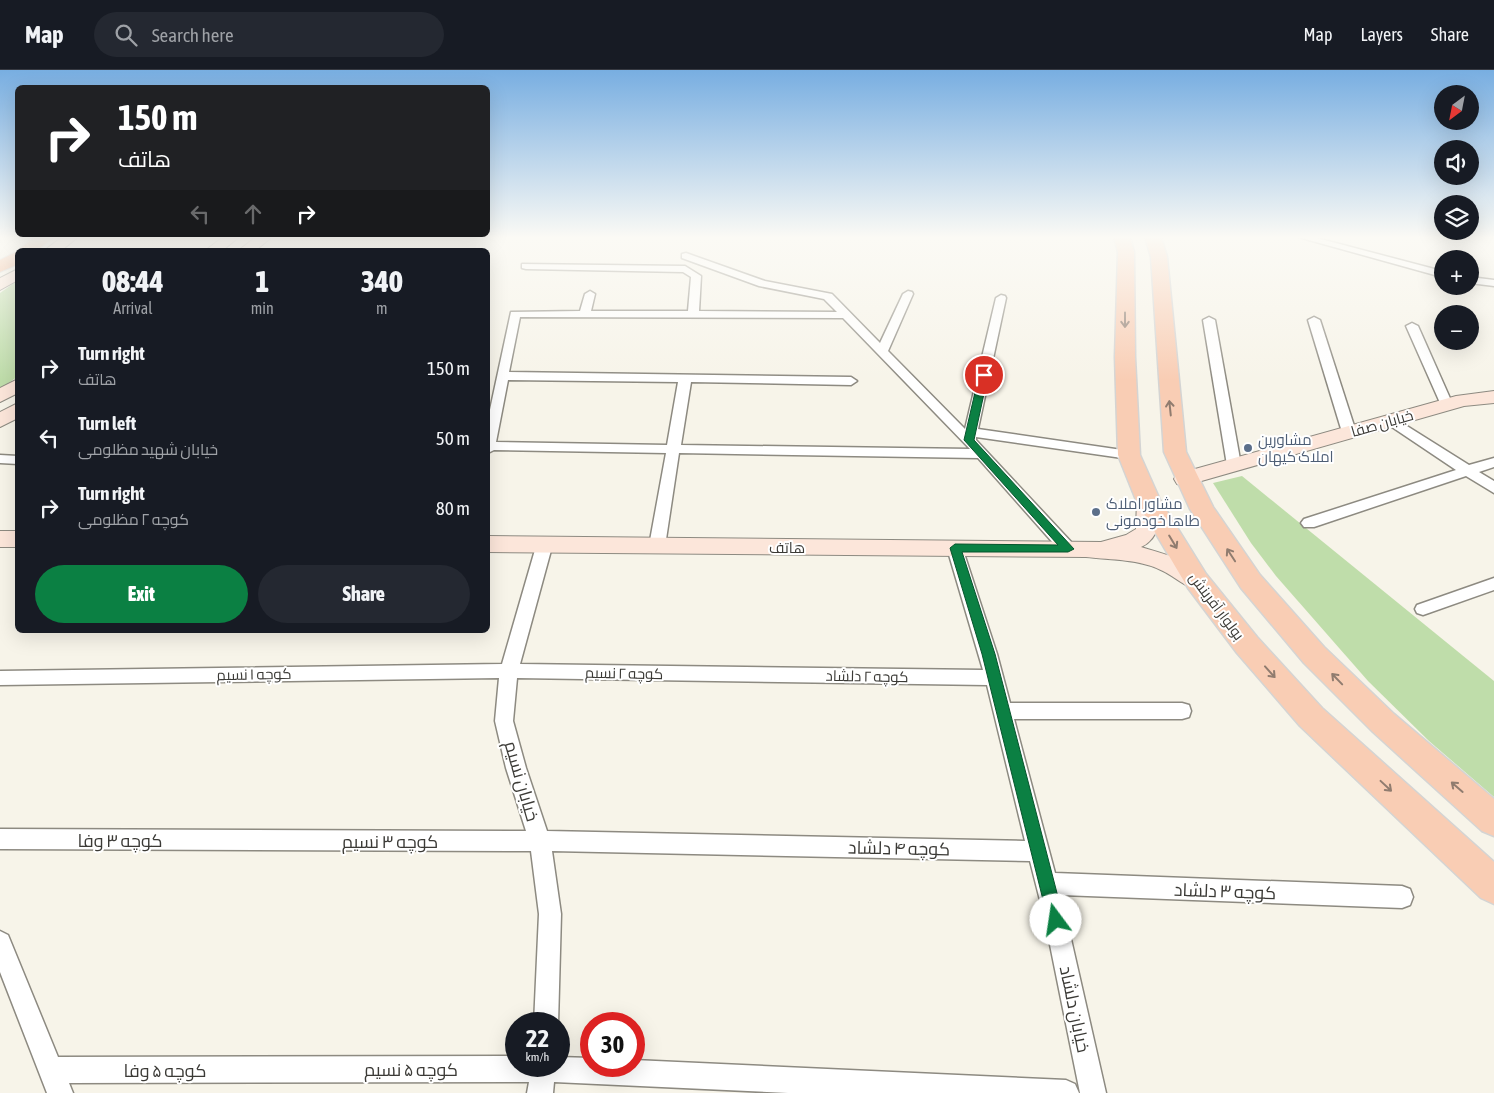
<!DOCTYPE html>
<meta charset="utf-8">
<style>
:root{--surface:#171b24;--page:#242831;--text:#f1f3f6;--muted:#9ea1a6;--line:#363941;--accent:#0b8043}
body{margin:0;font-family:"Asap Condensed",Cairo,sans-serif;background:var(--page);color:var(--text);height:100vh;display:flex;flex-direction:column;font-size:19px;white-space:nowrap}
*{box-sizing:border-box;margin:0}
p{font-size:16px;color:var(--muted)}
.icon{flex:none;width:28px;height:28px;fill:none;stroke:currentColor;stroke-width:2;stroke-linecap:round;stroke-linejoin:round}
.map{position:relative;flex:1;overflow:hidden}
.sheet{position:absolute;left:15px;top:178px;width:475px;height:385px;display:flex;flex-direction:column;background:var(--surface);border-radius:8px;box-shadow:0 5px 20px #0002}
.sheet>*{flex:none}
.guide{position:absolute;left:15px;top:15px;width:475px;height:152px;border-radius:8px;box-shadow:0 5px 20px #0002;background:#202124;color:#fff;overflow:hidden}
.needle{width:32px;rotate:212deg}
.fabs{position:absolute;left:1434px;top:15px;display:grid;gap:10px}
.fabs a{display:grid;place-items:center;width:45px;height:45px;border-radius:50%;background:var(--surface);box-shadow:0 5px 20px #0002;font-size:25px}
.speed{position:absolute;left:505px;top:942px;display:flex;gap:10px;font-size:25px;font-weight:700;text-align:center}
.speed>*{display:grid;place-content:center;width:65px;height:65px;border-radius:50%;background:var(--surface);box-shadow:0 5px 20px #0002;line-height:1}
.speed small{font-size:12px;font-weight:400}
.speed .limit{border:8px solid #d22;background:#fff;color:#111}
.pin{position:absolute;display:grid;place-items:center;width:42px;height:42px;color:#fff;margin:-21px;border:2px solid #fff;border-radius:50%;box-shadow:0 1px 5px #0007}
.me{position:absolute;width:55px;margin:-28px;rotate:346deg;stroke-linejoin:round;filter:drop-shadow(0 0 4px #0008)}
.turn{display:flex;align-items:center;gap:18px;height:105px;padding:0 20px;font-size:22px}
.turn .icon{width:65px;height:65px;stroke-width:2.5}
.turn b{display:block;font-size:35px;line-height:42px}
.lanes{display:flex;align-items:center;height:48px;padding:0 20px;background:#0003;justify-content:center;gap:25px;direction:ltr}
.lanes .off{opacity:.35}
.eta{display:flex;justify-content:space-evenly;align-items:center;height:85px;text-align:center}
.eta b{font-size:30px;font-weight:800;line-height:35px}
.primary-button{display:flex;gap:10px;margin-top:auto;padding:10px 20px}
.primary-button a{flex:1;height:58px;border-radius:30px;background:var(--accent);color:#fff;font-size:20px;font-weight:800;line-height:58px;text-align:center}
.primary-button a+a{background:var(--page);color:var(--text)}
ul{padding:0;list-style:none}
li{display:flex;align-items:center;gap:15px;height:70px;padding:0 20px}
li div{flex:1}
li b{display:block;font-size:19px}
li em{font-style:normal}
header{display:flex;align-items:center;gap:30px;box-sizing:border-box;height:70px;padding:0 25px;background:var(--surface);border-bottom:1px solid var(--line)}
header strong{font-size:24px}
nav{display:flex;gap:28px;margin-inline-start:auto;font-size:18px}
.search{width:350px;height:45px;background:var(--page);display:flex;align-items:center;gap:12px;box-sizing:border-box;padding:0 18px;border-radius:28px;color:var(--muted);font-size:19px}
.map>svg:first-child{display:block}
.green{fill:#bfddaa}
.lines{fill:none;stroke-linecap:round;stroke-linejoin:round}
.street-casing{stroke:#8d8a81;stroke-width:3}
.secondary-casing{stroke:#8d8a81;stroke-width:2}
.primary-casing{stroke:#d4d4d3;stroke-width:3}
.highway-casing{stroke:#d4d4d3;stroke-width:2}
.street{fill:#fff;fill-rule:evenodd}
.secondary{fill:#fce6da;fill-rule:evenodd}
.primary{fill:#f9cdb4;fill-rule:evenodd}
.highway{fill:#f5ac82;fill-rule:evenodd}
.oneway{stroke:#907c6f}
.route{fill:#0b8043;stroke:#07532c}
.service-dot{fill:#5c6f8a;stroke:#fff;stroke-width:2}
.labels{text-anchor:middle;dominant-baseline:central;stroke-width:4;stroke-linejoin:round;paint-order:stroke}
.street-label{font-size:15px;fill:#3b3a36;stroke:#fff}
.service-label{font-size:15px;fill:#4e5e75;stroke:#fff;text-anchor:start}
.near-street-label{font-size:18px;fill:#3b3a36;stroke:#fff}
</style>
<header>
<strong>Map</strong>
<div class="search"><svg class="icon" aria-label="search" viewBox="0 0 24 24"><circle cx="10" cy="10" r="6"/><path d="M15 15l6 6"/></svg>Search here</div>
<nav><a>Map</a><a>Layers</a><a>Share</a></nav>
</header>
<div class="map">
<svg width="1494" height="1023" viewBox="0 0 1494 1023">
<rect width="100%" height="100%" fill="#f7f4e9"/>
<g class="green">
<polygon points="17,211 17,307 0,319 0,223"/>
<polygon points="1242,406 1494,611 1494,727 1429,671 1368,611 1276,506 1251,473 1213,413"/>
</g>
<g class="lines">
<g class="street-casing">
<g id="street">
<polygon points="1298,167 1313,167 1442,201 1442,207"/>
<path d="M 686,183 L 765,211 L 832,224 L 880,273 L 903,224 L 908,221 L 912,222 L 913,224 L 888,281 L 965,359 L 996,228 L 1001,225 L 1005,226 L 1006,228 L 978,359 L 1129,381 L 1136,385 L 1129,389 L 976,367 L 976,370 L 1074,475 L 1076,479 L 1074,483 L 1062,483 L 978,388 L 679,383 L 665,476 L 663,480 L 651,480 L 649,476 L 666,383 L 494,380 L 488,383 L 488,349 L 511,242 L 580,241 L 585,224 L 590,221 L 595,224 L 591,241 L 688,241 L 691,207 L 683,202 L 526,199 L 522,198 L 522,194 L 685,196 L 701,206 L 699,241 L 837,242 L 824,229 L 759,216 L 682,188 L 682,184 ZM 520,247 L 843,248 L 970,379 L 681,375 L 691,312 L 851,315 L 857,311 L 851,307 L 509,302 ZM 508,310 L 678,312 L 667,375 L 496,372 Z"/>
<polygon points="1470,207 1494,210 1494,216 1470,213"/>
<polygon points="1209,247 1215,250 1241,395 1234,399 1227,395 1203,250"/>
<polygon points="1314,247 1320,250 1356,362 1354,365 1344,365 1342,362 1308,250"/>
<polygon points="1412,253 1418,256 1453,335 1452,338 1442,338 1441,335 1406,256"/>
<polygon points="1391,346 1469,395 1494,388 1494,397 1479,402 1494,411 1494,423 1466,406 1314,457 1304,457 1301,453 1304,449 1456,400 1386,353 1384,350 1386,347"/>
<polygon points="0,385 18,386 18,394 0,393"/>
<path d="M 545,468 L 550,469 L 553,473 L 520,594 L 983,600 L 947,478 L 949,474 L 961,474 L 997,584 L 1010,633 L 1182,633 L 1189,635 L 1191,641 L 1189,647 L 1182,649 L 1014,649 L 1055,803 L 1402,816 L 1410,819 L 1413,827 L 1410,835 L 1402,838 L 1061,825 L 1106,1023 L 1080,1023 L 1045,850 L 1030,791 L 552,781 L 561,844 L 558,954 L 534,954 L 539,844 L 531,781 L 0,779 L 0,759 L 526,761 L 506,698 L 495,651 L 499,608 L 0,615 L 0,601 L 502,594 L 537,473 L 540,469 ZM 517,608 L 987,615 L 1025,771 L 547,761 L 526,698 L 513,651 Z"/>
<polygon points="1494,508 1494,520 1423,545 1417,543 1415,539 1417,535"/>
<polygon points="0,861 8,865 58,987 516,986 516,996 559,996 559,987 591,988 591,996 634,996 634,990 1066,1010 1075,1014 1079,1023 788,1023 554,1012 553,1023 527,1023 529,1012 69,1013 73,1023 47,1023 0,902"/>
</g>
</g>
<g class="secondary-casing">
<g id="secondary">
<polygon points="62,167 78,167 62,180 45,180"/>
<polygon points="223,167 239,167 223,180 206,180"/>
<polygon points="256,167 272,167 256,180 239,180"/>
<polygon points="18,199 18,210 0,220 0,208"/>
<polygon points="18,309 18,323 0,332 0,318"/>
<polygon points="1494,321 1494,333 1464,336 1184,416 1177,414 1174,409 1177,404 1456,326"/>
<polygon points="18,333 18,348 0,357 0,342"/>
<path d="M 1148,423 L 1156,425 C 1166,442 1159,469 1141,477 C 1161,483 1198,492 1209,511 L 1205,517 C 1188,522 1178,508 1163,501 C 1140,489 1112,490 1086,487 L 488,482 L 488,466 L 1101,472 L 1126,465 L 1136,459 L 1137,430 L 1140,425 Z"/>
<rect x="0" y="461" width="18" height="16"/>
</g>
</g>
<g class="primary-casing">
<g id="primary">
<polygon points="1114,167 1130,167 1134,182 1135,287 1140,385 1160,430 1206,504 1257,567 1322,638 1494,792 1494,834 1481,828 1300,656 1237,583 1188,518 1136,430 1118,385 1115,287 1118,182"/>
<polygon points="1145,167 1161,167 1167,187 1186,382 1213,437 1260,505 1324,577 1394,644 1494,729 1494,766 1482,761 1373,662 1304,593 1241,518 1190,439 1164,382 1151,187"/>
</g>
</g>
<g class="highway-casing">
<g id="highway">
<polygon points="35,167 54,167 37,180 18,180"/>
<polygon points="18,181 18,194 0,202 0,190"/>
</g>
</g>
<use href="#street" class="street"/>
<use href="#secondary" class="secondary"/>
<use href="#primary" class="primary"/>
<use href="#highway" class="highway"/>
</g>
<defs><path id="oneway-shaft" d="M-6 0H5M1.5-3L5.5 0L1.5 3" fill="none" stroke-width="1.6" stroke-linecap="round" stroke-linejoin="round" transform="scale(1.25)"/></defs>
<g class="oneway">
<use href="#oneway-shaft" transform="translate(1125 250) rotate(90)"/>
<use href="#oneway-shaft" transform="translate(1170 338) rotate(-96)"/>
<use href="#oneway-shaft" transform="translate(1173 472) rotate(59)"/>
<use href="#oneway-shaft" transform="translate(1231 485) rotate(-123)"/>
<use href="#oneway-shaft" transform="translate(1270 602) rotate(48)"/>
<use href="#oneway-shaft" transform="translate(1337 609) rotate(-134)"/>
<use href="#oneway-shaft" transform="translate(1386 716) rotate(43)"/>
<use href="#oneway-shaft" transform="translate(1457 717) rotate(-139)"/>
</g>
<linearGradient id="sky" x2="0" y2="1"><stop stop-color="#78aee1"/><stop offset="0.54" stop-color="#fbfaf5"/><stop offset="1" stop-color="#fbfaf5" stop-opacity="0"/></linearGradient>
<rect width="1494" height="310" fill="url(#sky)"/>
<polygon class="route" points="984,302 988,305 974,370 1074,479 1068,482 962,482 995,584 1064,850 1062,856 1056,858 1051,856 1048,850 982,584 950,478 955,474 1058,475 964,370 979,305"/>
<g class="service-dot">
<circle cx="1248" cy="378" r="5"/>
<circle cx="1096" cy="442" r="5"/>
</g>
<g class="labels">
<g class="street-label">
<text transform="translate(1382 353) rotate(-16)">خیابان صفا</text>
<text x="787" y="477">هاتف</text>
<text transform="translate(1217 536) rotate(53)">بولوار آفرینش</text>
<text transform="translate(624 603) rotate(1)">کوچه ۲ نسیم</text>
<text transform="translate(254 604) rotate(-1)">کوچه ۱ نسیم</text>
<text transform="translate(867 606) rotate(1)">کوچه ۲ دلشاد</text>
</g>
<g class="service-label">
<text x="1258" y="369">مشاورین<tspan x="1258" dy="17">املاک کیهان</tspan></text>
<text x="1106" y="433">مشاور املاک<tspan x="1106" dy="17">طاها خودمونی</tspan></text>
</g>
<g class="near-street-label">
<text transform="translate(522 711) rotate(74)">خیابان نسیم</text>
<text x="120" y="770">کوچه ۳ وفا</text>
<text x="390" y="771">کوچه ۳ نسیم</text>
<text transform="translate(899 778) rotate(1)">کوچه ۴ دلشاد</text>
<text transform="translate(1225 821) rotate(2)">کوچه ۳ دلشاد</text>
<text transform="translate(1075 939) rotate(78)">خیابان دلشاد</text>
<text x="411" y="999">کوچه ۵ نسیم</text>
<text x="165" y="1000">کوچه ۵ وفا</text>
</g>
</g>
</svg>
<div class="fabs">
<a><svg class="needle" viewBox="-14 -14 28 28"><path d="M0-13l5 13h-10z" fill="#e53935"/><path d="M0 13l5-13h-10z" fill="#9ea1a6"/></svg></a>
<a><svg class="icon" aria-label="sound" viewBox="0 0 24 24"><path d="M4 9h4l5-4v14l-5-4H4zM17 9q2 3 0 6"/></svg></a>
<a><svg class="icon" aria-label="layers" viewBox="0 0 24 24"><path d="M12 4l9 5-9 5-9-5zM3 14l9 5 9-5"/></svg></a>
<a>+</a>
<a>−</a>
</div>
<div class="speed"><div>22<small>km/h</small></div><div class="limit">30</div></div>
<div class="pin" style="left:984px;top:305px;background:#d93025"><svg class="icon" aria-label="arrive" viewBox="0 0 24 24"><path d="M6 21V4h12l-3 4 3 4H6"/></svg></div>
<svg class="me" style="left:1056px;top:850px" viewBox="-20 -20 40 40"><circle r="19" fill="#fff"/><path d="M0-13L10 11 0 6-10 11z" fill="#0b8043"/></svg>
<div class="guide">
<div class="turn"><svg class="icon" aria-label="right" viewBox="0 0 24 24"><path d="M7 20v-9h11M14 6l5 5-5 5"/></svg><div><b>150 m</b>هاتف</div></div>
<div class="lanes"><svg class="icon off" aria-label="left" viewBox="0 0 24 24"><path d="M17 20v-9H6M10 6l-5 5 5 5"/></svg><svg class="icon off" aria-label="ahead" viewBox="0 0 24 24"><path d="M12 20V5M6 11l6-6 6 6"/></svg><svg class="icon" aria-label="right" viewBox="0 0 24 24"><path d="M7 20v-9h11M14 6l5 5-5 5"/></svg></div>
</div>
<section class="sheet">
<div class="eta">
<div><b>08:44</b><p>Arrival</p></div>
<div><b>1</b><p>min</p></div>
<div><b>340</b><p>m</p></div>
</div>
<ul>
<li><svg class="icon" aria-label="right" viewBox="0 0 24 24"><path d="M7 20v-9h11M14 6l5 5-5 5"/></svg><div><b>Turn right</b><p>هاتف</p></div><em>150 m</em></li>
<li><svg class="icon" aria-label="left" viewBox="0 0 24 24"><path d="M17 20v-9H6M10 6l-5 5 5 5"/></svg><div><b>Turn left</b><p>خیابان شهید مظلومی</p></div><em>50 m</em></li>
<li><svg class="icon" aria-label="right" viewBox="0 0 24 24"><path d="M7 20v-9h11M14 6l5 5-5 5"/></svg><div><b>Turn right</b><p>کوچه ۲ مظلومی</p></div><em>80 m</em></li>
</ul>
<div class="primary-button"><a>Exit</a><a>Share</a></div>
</section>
</div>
